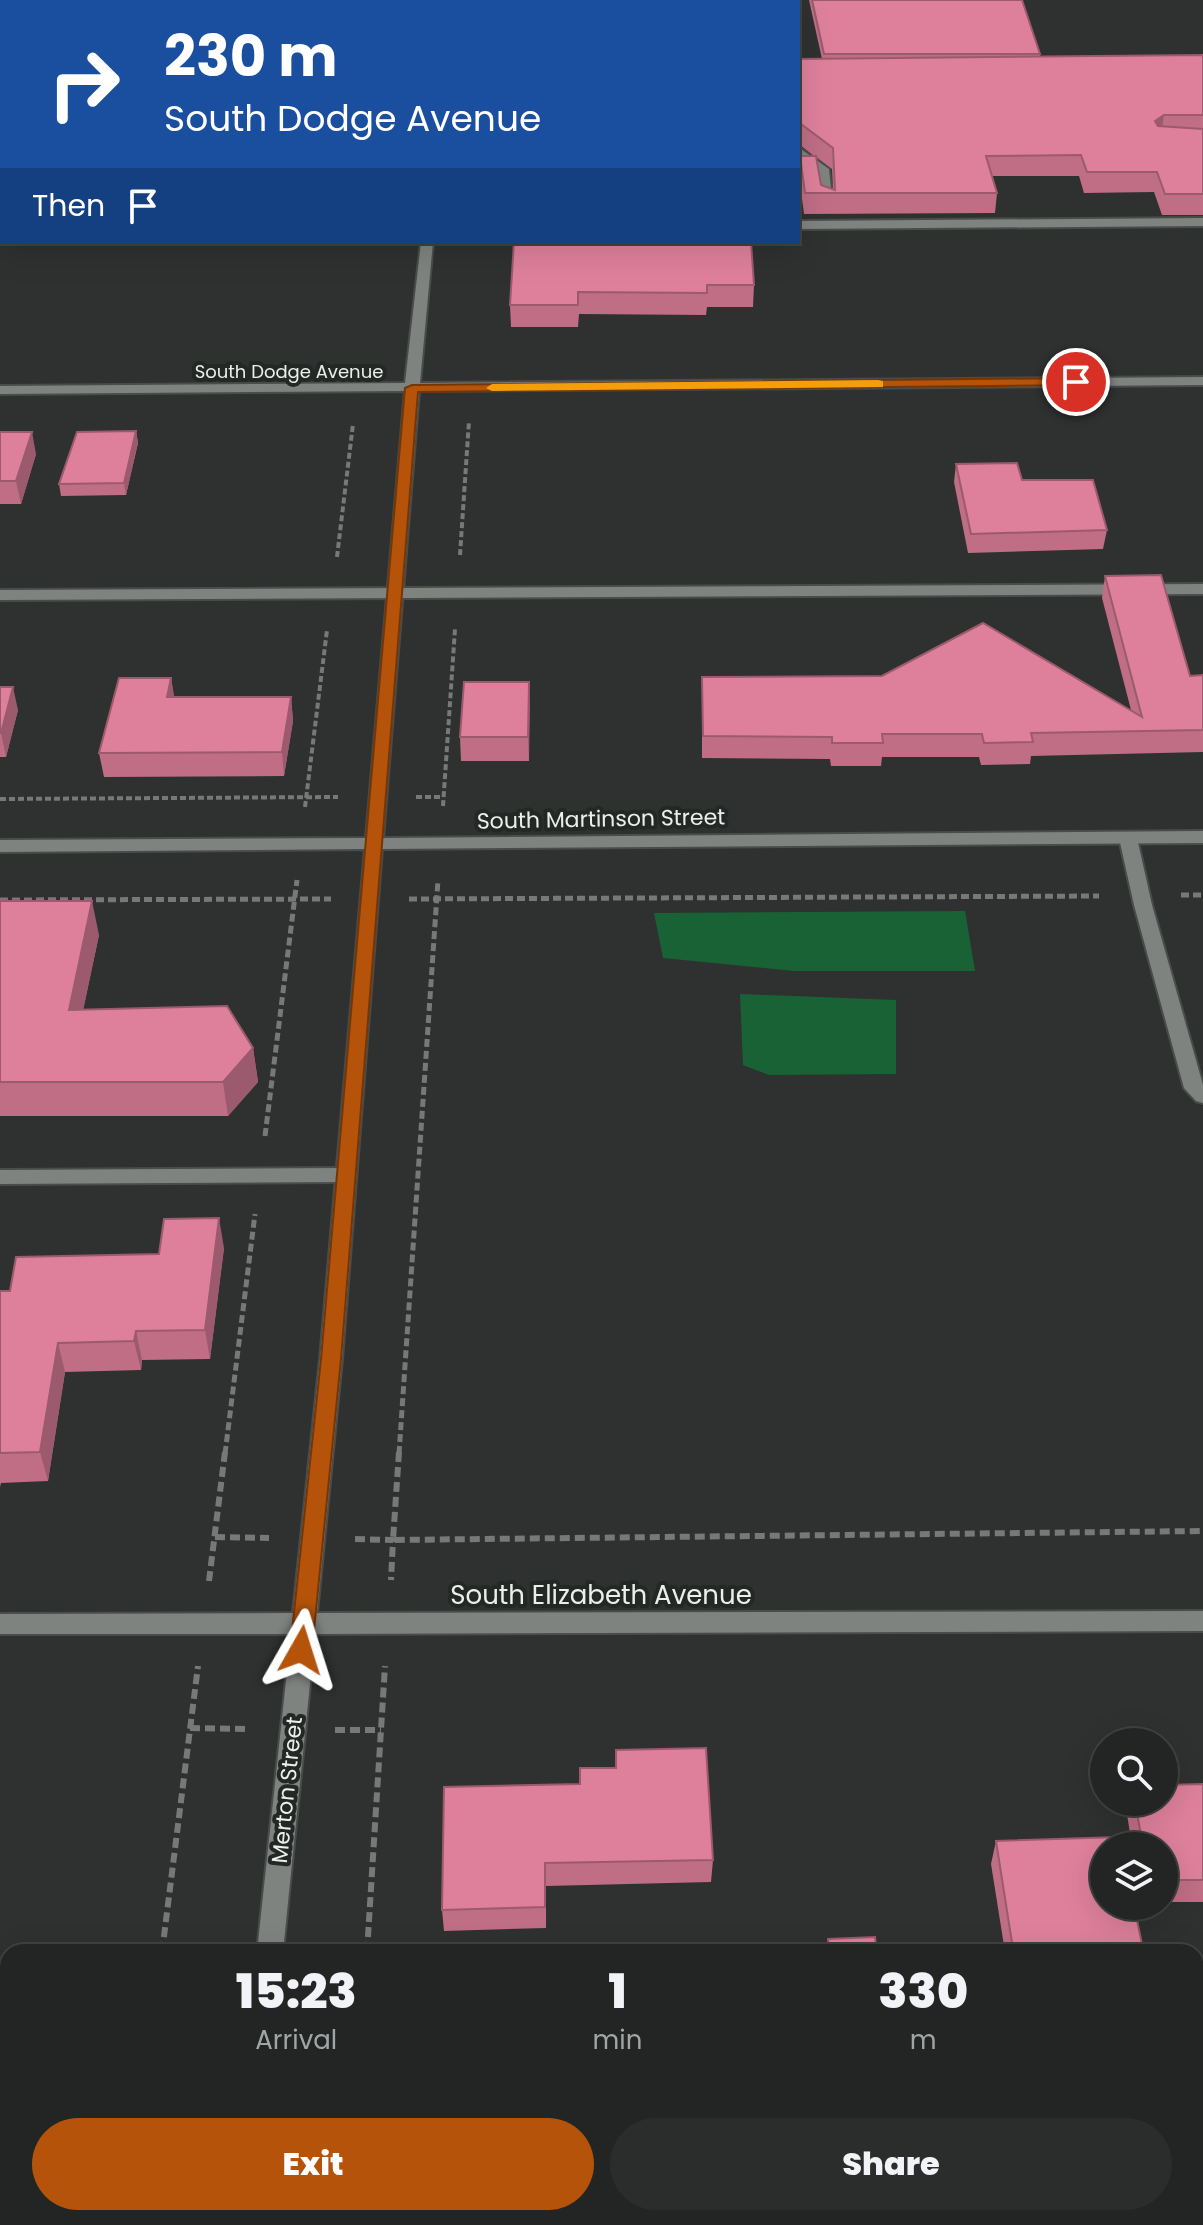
<!DOCTYPE html>
<style>
:root{--surface:#222523;--page:#2a2d2b;--text:#f1f3f6;--muted:#a2a5a6;--line:#3f4241;--accent:#b45309}
body{margin:0;font-family:Poppins,sans-serif;background:var(--page);color:var(--text);height:100vh;display:flex;flex-direction:column;font-size:30px;white-space:nowrap}
*{box-sizing:border-box;margin:0}
p{font-size:26px;color:var(--muted)}
.icon{flex:none;width:44px;height:44px;fill:none;stroke:currentColor;stroke-width:2;stroke-linecap:round;stroke-linejoin:round}
.map{position:relative;flex:1;overflow:hidden}
.panel{position:absolute;left:0px;top:1944px;width:1204px;height:282px;display:flex;flex-direction:column;background:var(--surface);border-radius:24px 24px 0 0;box-shadow:0 8px 32px #0002,0 0 0 2px var(--line)}
.panel>*{flex:none}
.top-card{position:absolute;left:0px;top:0px;width:800px;height:244px;box-shadow:0 8px 32px #0002,0 0 0 2px var(--line);background:#1a4fa0;color:#fff;overflow:hidden}
.tools{position:absolute;left:1090px;top:1728px;display:grid;gap:16px}
.tools a{display:grid;place-items:center;width:88px;height:88px;border-radius:50%;background:var(--surface);box-shadow:0 8px 32px #0002,0 0 0 2px var(--line);font-size:40px}
.pin{position:absolute;display:grid;place-items:center;width:68px;height:68px;color:#fff;margin:-34px;border:4px solid #fff;border-radius:50%;box-shadow:0 2px 8px #0007}
.me{position:absolute;width:88px;margin:-44px;rotate:6deg;stroke-linejoin:round;filter:drop-shadow(0 0 6px #0008)}
.turn{display:flex;align-items:center;gap:28px;height:168px;padding:0 32px;font-size:36px}
.turn .icon{width:104px;height:104px;stroke-width:2.5}
.turn b{display:block;font-size:56px;line-height:68px}
.then{display:flex;align-items:center;height:76px;padding:0 32px;background:#0003;gap:16px;font-size:30px}
.eta{display:flex;justify-content:space-evenly;align-items:center;height:136px;text-align:center}
.eta b{font-size:48px;font-weight:800;line-height:56px}
.cta{display:flex;gap:16px;margin-top:auto;padding:16px 32px}
.cta a{flex:1;height:92px;border-radius:48px;background:var(--accent);color:#fff;font-size:32px;font-weight:800;line-height:92px;text-align:center}
.cta a+a{background:var(--page);color:var(--text)}
.map>svg:first-child{display:block}
.green{fill:#196236}
.lines{fill:none;stroke-linecap:round;stroke-linejoin:round}
.service-casing{stroke:#494c4a;stroke-width:4}
.minor-casing{stroke:#494c4a;stroke-width:4}
.path-far2{stroke:#767977;stroke-width:4;stroke-dasharray:6 3;stroke-linecap:butt}
.path-far1{stroke:#767977;stroke-width:5;stroke-dasharray:8 4;stroke-linecap:butt}
.path{stroke:#767977;stroke-width:6;stroke-dasharray:10 5;stroke-linecap:butt}
.service{fill:#7f8380;fill-rule:evenodd}
.minor{fill:#7f8380;fill-rule:evenodd}
.wall{fill:#bf6e86;fill-rule:evenodd}
.shaded-wall{fill:#9b5a6d}
.building{fill:#de809c;stroke:#9b5a6d;stroke-width:2}
.route{fill:#b45309;stroke:#753606;stroke-width:2}
.slow{fill:#f59e0b}
.labels{text-anchor:middle;dominant-baseline:central;stroke-width:8;stroke-linejoin:round;paint-order:stroke}
.far-street-label{font-size:18px;fill:#ebeeec;stroke:#242825}
.street-label{font-size:22px;fill:#ebeeec;stroke:#242825}
.near-street-label{font-size:26px;fill:#ebeeec;stroke:#242825}
</style>
<div class="map">
<svg width="1203" height="2225" viewBox="0 0 1203 2225">
<rect width="100%" height="100%" fill="#2e312f"/>
<g class="green">
<polygon points="965,911 975,971 794,971 663,958 654,913"/>
<polygon points="740,994 896,1000 896,1074 769,1075 743,1065"/>
</g>
<g class="lines">
<g class="service-casing">
<g id="service">
<polygon points="78,0 212,0 214,2 76,2"/>
<polygon points="530,0 540,0 541,2 529,2"/>
<rect x="0" y="71" width="2" height="6"/>
<polygon points="798,147 829,169 833,208 823,205 817,173 798,173 798,165 810,165 798,157"/>
<polygon points="1203,218 1203,226 798,229 798,221"/>
<rect x="0" y="225" width="2" height="8"/>
<polygon points="1203,584 1203,594 0,600 0,590"/>
<polygon points="1128,832 1137,838 1152,905 1203,1085 1203,1103 1196,1101 1184,1088 1134,905 1119,838"/>
<polygon points="346,1168 353,1170 356,1175 353,1180 346,1182 0,1184 0,1170"/>
</g>
</g>
<g class="minor-casing">
<g id="minor">
<polygon points="448,0 458,0 459,2 447,2"/>
<polygon points="421,242 433,242 420,383 1203,377 1203,385 419,391 383,838 1203,831 1203,843 382,849 342,1359 317,1613 1203,1611 1203,1631 315,1634 283,1952 257,1952 291,1634 0,1634 0,1614 293,1613 320,1359 365,849 0,852 0,840 366,838 405,391 0,394 0,386 405,383"/>
<polygon points="228,2218 256,2218 256,2225 226,2225"/>
</g>
</g>
<g class="path-far2">
<polyline points="460,555 469,421"/>
<polyline points="337,557 353,424"/>
<polyline points="416,797 443,797"/>
<polyline points="0,799 338,797"/>
<polyline points="443,806 455,629"/>
<polyline points="305,807 327,630"/>
</g>
<g class="path-far1">
<polyline points="1181,895 1203,895"/>
<polyline points="409,899 1099,896"/>
<polyline points="0,900 331,899"/>
<polyline points="265,1136 297,880"/>
<polyline points="225,1454 255,1214"/>
<polyline points="399,1454 438,880"/>
</g>
<g class="path">
<polyline points="399,1452 393,1540 1203,1531"/>
<polyline points="215,1537 269,1538"/>
<polyline points="355,1539 393,1540 391,1580"/>
<polyline points="209,1581 225,1452"/>
<polyline points="190,1728 249,1729"/>
<polyline points="335,1730 381,1730"/>
<polyline points="162,1952 198,1666"/>
<polyline points="367,1952 385,1666"/>
<polyline points="129,2225 130,2218"/>
<polyline points="350,2225 351,2218"/>
</g>
<use href="#service" class="service"/>
<use href="#minor" class="minor"/>
</g>
<g class="wall">
<path d="M 809,0 L 1022,0 L 1040,54 L 1040,57 L 1203,55 L 1203,215 L 1162,215 L 1154,192 L 1084,193 L 1079,176 L 992,176 L 997,193 L 995,213 L 804,214 L 799,176 L 800,156 L 814,156 L 800,145 L 798,146 L 798,59 L 822,59 ZM 816,157 L 832,169 L 833,189 L 821,185 Z"/>
<polygon points="514,242 754,285 753,307 707,307 706,315 579,314 578,327 511,327 510,305"/>
<polygon points="136,431 138,443 126,495 61,496 59,484"/>
<polygon points="0,432 36,454 21,504 0,504"/>
<polygon points="956,464 1022,480 1107,530 1103,549 968,553 954,482"/>
<polygon points="1105,576 1190,676 1203,675 1203,752 1031,756 1030,764 981,765 979,757 882,757 881,766 831,766 830,759 702,758 702,677 1131,710 1102,598"/>
<polygon points="171,678 174,697 291,697 293,721 284,776 104,777 99,753"/>
<polygon points="529,682 529,761 461,761 460,737"/>
<polygon points="0,687 18,710 6,757 0,757"/>
<polygon points="0,901 99,935 83,1010 253,1048 258,1082 228,1116 0,1116"/>
<polygon points="224,1248 210,1359 142,1360 141,1370 65,1372 48,1481 1,1483 0,1487 0,1291 10,1291 159,1254"/>
<polygon points="1203,1784 1203,1902 1164,1902 1164,1846 1132,1846 1126,1808 1128,1802 1164,1802"/>
<polygon points="444,1787 713,1860 711,1882 546,1886 546,1928 444,1931 442,1910"/>
<polygon points="996,1841 1142,1944 1139,1952 1005,1952 991,1864"/>
</g>
<g class="shaded-wall">
<polygon points="1164,115 1161,135 1155,121"/>
<polygon points="801,124 800,145 798,146 798,127"/>
<polygon points="136,431 138,443 126,495 124,483"/>
<polygon points="32,432 36,454 21,504 16,481"/>
<polygon points="171,678 175,702 167,697"/>
<polygon points="529,682 530,706 529,761 528,737"/>
<polygon points="13,687 18,710 6,757 1,733"/>
<polygon points="291,697 293,721 284,776 282,752"/>
<polygon points="92,901 99,935 76,1044 69,1010"/>
<polygon points="253,1048 258,1082 228,1116 223,1082"/>
<polygon points="219,1218 224,1248 210,1359 205,1330"/>
<polygon points="136,1331 142,1360 141,1370 134,1341"/>
<polygon points="58,1343 65,1372 48,1481 40,1452"/>
</g>
<g class="building">
<rect x="303" y="0" width="63" height="2"/>
<polygon points="812,0 1022,0 1040,54 824,54"/>
<polygon points="1203,55 1203,115 1164,115 1155,121 1158,126 1203,129 1203,194 1165,194 1157,172 1087,172 1081,155 986,156 997,193 805,193 800,156 816,156 821,185 835,190 833,148 801,124 798,127 798,59"/>
<polygon points="514,242 751,242 754,285 707,285 707,293 578,292 578,305 510,305"/>
<polygon points="136,431 124,483 59,484 77,432"/>
<polygon points="0,432 32,432 16,481 0,481"/>
<polygon points="1017,463 1022,480 1093,480 1107,530 971,534 956,464"/>
<polygon points="1161,575 1190,676 1203,675 1203,730 1031,733 1033,742 984,743 982,734 882,734 883,743 832,743 832,737 703,736 702,677 882,676 983,623 1142,717 1105,576"/>
<polygon points="119,678 171,678 167,697 291,697 282,752 99,753"/>
<polygon points="464,682 529,682 528,737 460,737"/>
<polygon points="0,687 13,687 1,733 0,733"/>
<polygon points="0,901 92,901 69,1010 227,1006 253,1048 223,1082 0,1082"/>
<polygon points="219,1218 205,1330 136,1331 134,1341 58,1343 40,1452 0,1453 0,1291 10,1291 16,1257 159,1254 164,1219"/>
<polygon points="706,1748 713,1860 545,1863 545,1907 442,1910 444,1787 580,1784 580,1768 616,1768 616,1750"/>
<polygon points="1203,1784 1203,1880 1164,1880 1164,1846 1143,1846 1135,1802 1164,1802 1164,1785"/>
<polygon points="1120,1837 1122,1846 1104,1846 1104,1906 1134,1906 1142,1944 1013,1949 996,1841"/>
<polygon points="875,1937 877,1952 814,1952 814,1950 829,1949 828,1939"/>
</g>
<polygon class="route" points="1076,378 1083,382 1081,385 418,392 341,1359 312,1650 309,1656 301,1659 293,1656 290,1650 321,1359 405,388 412,385"/>
<polygon class="slow" points="878,380 883,381 883,387 492,391 486,388 492,384"/>
<g class="labels">
<g class="far-street-label">
<text x="289" y="371">South Dodge Avenue</text>
</g>
<g class="street-label">
<text transform="translate(601 819) rotate(-1)">South Martinson Street</text>
<text transform="translate(287 1790) rotate(-84)">Merton Street</text>
</g>
<g class="near-street-label">
<text x="601" y="1595">South Elizabeth Avenue</text>
</g>
</g>
</svg>
<div class="tools">
<a><svg class="icon" aria-label="search" viewBox="0 0 24 24"><circle cx="10" cy="10" r="6"/><path d="M15 15l6 6"/></svg></a>
<a><svg class="icon" aria-label="layers" viewBox="0 0 24 24"><path d="M12 4l9 5-9 5-9-5zM3 14l9 5 9-5"/></svg></a>
</div>
<div class="pin" style="left:1076px;top:382px;background:#d93025"><svg class="icon" aria-label="arrive" viewBox="0 0 24 24"><path d="M6 21V4h12l-3 4 3 4H6"/></svg></div>
<svg class="me" style="left:301px;top:1650px" viewBox="-20 -20 40 40"><path d="M0-17L14 15 0 8-14 15z" fill="#b45309" stroke="#fff" stroke-width="4"/></svg>
<div class="top-card">
<div class="turn"><svg class="icon" aria-label="right" viewBox="0 0 24 24"><path d="M7 20v-9h11M14 6l5 5-5 5"/></svg><div><b>230 m</b>South Dodge Avenue</div></div>
<div class="then">Then<svg class="icon" aria-label="arrive" viewBox="0 0 24 24"><path d="M6 21V4h12l-3 4 3 4H6"/></svg></div>
</div>
<section class="panel">
<div class="eta">
<div><b>15:23</b><p>Arrival</p></div>
<div><b>1</b><p>min</p></div>
<div><b>330</b><p>m</p></div>
</div>
<div class="cta"><a>Exit</a><a>Share</a></div>
</section>
</div>
